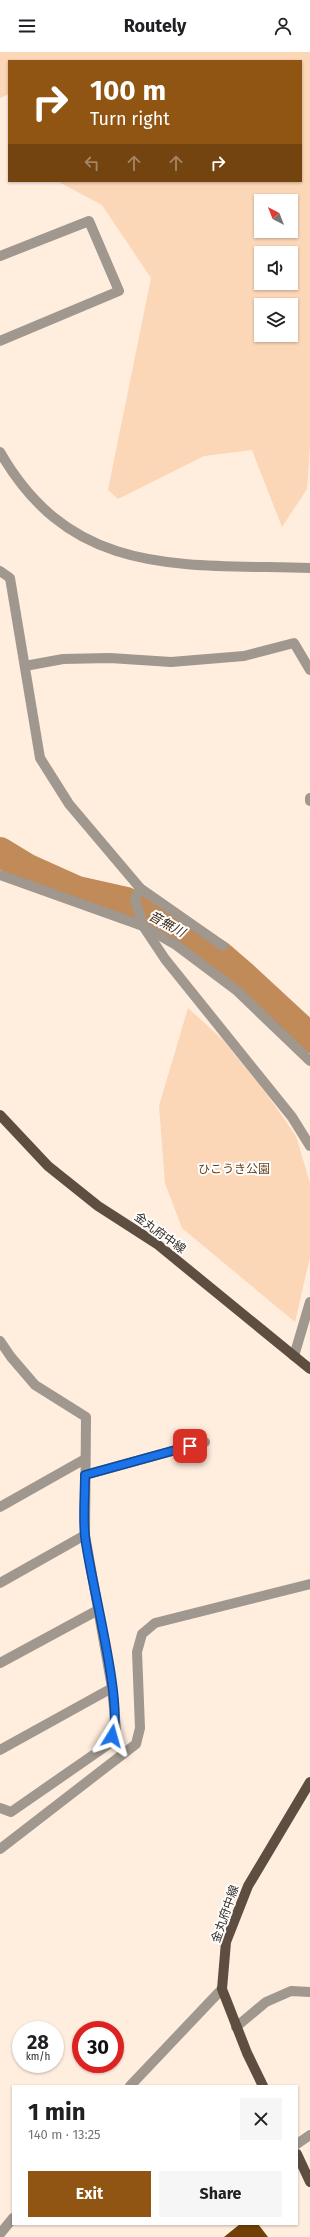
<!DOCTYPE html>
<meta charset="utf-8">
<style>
:root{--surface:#fff;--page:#f6f6f6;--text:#202124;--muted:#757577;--accent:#905513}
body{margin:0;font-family:"Fira Sans","Noto Sans JP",sans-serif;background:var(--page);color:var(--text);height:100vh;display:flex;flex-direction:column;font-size:15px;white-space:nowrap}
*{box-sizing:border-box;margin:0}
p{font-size:13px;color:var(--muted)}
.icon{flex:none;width:22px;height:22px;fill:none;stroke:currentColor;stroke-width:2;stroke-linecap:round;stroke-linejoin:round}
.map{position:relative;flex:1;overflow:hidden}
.side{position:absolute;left:12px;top:2033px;width:286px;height:140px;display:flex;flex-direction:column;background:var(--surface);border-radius:0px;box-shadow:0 1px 3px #0004}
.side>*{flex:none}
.top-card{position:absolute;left:8px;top:8px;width:294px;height:122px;border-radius:0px;box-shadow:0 1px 3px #0004;background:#905513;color:#fff;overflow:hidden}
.needle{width:26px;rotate:318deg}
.controls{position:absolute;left:254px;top:142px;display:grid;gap:8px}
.controls a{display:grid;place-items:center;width:44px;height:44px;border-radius:0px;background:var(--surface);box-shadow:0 1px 3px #0004;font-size:20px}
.speed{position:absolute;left:12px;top:1969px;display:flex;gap:8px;font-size:20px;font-weight:700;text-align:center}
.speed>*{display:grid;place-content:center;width:52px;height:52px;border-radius:50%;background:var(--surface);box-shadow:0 1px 3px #0004;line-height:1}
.speed small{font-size:10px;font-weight:400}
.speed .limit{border:6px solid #d22;background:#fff;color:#111}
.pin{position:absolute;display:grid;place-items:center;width:34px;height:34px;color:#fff;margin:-17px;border-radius:8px;box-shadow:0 2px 6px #0006}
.me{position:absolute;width:44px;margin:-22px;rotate:8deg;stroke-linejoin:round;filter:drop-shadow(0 0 3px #0008)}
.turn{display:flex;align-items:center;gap:14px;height:84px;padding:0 16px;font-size:18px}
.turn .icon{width:52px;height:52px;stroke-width:2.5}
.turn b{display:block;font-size:28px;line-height:34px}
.lanes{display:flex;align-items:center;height:38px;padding:0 16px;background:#0003;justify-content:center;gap:20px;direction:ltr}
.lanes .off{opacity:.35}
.round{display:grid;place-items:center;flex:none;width:42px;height:42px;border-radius:0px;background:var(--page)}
.summary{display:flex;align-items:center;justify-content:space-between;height:68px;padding:0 16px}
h1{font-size:24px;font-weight:700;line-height:30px}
.cta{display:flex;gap:8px;margin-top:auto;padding:8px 16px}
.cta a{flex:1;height:46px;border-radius:0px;background:var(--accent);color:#fff;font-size:16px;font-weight:700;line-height:46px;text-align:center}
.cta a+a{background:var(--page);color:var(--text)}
header{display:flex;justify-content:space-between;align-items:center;height:52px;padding:0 16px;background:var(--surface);font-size:18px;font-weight:700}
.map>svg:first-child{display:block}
.green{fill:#fbd6b7;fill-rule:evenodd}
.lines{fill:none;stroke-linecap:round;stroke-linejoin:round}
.river{stroke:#c08a59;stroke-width:30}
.building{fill:#704007}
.minor{stroke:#a0978f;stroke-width:10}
.major{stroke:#5e4e41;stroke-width:10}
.route-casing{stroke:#114b97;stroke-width:10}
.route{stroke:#1a73e8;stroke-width:7}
.labels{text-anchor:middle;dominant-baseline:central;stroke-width:4;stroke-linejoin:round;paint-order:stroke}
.park-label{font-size:12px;fill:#69431e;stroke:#fefefe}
.street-label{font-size:12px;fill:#322922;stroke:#fefefe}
.water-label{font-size:13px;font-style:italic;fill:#3c250f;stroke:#fefefe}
</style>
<header><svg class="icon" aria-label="menu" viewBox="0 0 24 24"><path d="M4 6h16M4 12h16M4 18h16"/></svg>Routely<svg class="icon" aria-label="person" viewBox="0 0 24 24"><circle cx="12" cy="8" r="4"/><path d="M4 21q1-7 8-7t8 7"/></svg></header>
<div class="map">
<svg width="310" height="2185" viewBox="0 0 310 2185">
<rect width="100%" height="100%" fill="#ffedde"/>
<g class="green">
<path d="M 0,0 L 310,0 L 310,393 L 307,437 L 282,475 L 252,398 L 204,404 L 118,447 L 108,438 L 151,226 L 102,153 L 57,129 L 301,129 L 301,9 L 9,9 L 9,42 L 0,46 ZM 261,149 L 291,149 L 291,179 L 261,179 ZM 261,201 L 291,201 L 291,231 L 261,231 ZM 261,253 L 291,253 L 291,283 L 261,283 Z"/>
<polygon points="188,956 223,988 266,1041 296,1084 310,1131 310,1205 295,1270 182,1176 165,1131 159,1054"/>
</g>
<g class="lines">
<polyline class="river" points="0,800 28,817 77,839 126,850 182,880 220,904 242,923 310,986"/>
</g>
<polygon class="building" points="240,2172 258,2172 268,2185 224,2185"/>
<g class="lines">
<g class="minor">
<polyline points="0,204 89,169 119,239 0,289"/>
<path d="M 0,400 C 73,527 182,512 310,516"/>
<polyline points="0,519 10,526 40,706 69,752 140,836 223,894"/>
<polyline points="25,614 63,607 110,606 171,610 244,604 294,591 310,618"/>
<polyline points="310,746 310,749"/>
<polyline points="0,823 143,874 176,893 236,938 310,1009"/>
<polyline points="140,836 135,847 143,874 165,907 292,1065 310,1094"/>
<polyline points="0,1289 11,1305 35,1333 86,1365 85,1483 112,1636 116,1676 109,1692 11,1760 0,1756"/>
<polyline points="294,1304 310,1250"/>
<polyline points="85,1423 205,1390"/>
<polyline points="0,1455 85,1407"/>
<polyline points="0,1531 85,1483"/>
<polyline points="0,1611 98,1558"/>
<polyline points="0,1698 112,1636"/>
<polyline points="0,1797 136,1692 140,1676 137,1600 142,1582 155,1571 310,1532"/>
<polyline points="236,1975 266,1950 291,1939 310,1940"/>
<polyline points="130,2034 222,1937"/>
<polyline points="297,2092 310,2083"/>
<polyline points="0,2182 13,2166"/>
</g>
<g class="major">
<polyline points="0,1063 48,1114 98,1154 157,1192 310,1317"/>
<polyline points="263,2034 247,2001 222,1937 226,1890 248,1834 310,1730"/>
<polyline points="297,2102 310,2130"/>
</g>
</g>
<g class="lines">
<g class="route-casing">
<path id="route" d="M 112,1684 C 125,1656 89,1523 85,1484 C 83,1464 85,1443 85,1423 L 190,1394"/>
</g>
<use href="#route" class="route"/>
</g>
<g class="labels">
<g class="park-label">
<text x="234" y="1117">ひこうき公園</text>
</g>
<g class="street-label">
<text transform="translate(160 1181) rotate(36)">金丸府中線</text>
<text transform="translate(225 1862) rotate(-71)">金丸府中線</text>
</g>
<g class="water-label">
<text transform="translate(167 872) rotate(29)">音無川</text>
</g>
</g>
</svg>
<div class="controls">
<a><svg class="needle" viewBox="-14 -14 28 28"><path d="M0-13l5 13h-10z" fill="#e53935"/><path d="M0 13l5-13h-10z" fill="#757577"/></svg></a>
<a><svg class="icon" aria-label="sound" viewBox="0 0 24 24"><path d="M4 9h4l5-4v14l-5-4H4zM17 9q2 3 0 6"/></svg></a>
<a><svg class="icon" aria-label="layers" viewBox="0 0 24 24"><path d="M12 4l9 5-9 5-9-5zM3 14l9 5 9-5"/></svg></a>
</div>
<div class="speed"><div>28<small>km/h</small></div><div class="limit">30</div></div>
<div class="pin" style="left:190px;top:1394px;background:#d93025"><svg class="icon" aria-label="arrive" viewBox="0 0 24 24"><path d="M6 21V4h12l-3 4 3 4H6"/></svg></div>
<svg class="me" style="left:112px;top:1684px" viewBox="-20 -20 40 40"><path d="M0-17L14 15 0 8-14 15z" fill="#1a73e8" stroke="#fff" stroke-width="4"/></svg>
<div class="top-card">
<div class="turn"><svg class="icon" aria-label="right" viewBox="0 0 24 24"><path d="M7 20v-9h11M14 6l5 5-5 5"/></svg><div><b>100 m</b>Turn right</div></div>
<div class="lanes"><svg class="icon off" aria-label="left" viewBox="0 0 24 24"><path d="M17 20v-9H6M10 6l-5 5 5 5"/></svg><svg class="icon off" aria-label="ahead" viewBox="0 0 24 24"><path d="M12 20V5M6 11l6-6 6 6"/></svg><svg class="icon off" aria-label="ahead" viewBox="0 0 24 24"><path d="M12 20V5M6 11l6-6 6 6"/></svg><svg class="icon" aria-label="right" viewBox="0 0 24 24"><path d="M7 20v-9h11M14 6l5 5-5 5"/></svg></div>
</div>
<section class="side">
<div class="summary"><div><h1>1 min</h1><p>140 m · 13:25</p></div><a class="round"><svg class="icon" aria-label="close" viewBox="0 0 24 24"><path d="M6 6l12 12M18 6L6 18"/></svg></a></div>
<div class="cta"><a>Exit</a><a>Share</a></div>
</section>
</div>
